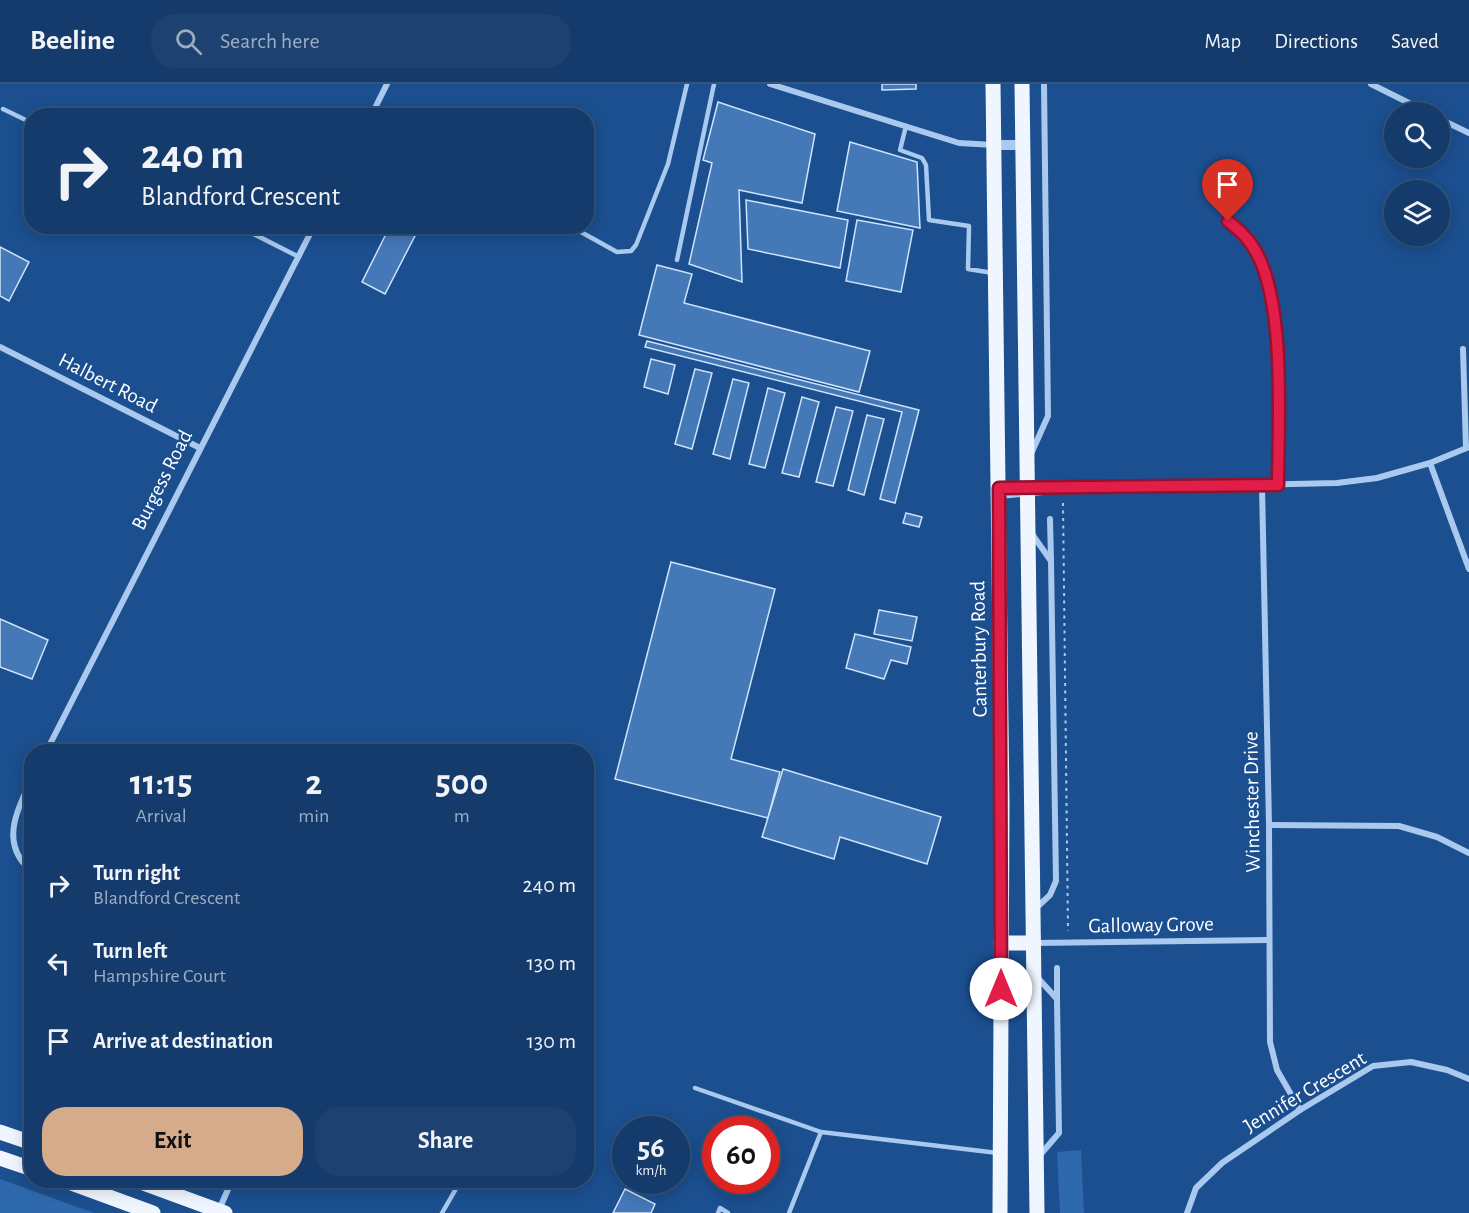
<!DOCTYPE html>
<style>
:root{--surface:#143b6b;--page:#1d4271;--text:#f1f3f6;--muted:#9dadc1;--line:#33557e;--accent:#d6ab8b}
body{margin:0;font-family:"Alegreya Sans",sans-serif;background:var(--page);color:var(--text);height:100vh;display:flex;flex-direction:column;font-size:22px;white-space:nowrap}
*{box-sizing:border-box;margin:0}
p{font-size:20px;color:var(--muted)}
.icon{flex:none;width:33px;height:33px;fill:none;stroke:currentColor;stroke-width:2;stroke-linecap:round;stroke-linejoin:round}
.map{position:relative;flex:1;overflow:hidden}
.drawer{position:absolute;left:24px;top:660px;width:570px;height:444px;display:flex;flex-direction:column;background:var(--surface);border-radius:24px;box-shadow:0 3px 15px #0003,0 0 0 2px var(--line)}
.drawer>*{flex:none}
.guide{position:absolute;left:24px;top:24px;width:570px;height:126px;border-radius:24px;box-shadow:0 3px 15px #0003,0 0 0 2px var(--line);background:#143b6b;color:var(--text);overflow:hidden}
.controls{position:absolute;left:1384px;top:18px;display:grid;gap:12px}
.controls a{display:grid;place-items:center;width:66px;height:66px;border-radius:50%;background:var(--surface);box-shadow:0 3px 15px #0003,0 0 0 2px var(--line);font-size:30px}
.speed{position:absolute;left:612px;top:1032px;display:flex;gap:12px;font-size:30px;font-weight:700;text-align:center}
.speed>*{display:grid;place-content:center;width:78px;height:78px;border-radius:50%;background:var(--surface);box-shadow:0 3px 15px #0003,0 0 0 2px var(--line);line-height:1}
.speed small{font-size:15px;font-weight:400}
.speed .limit{border:9px solid #d22;background:#fff;color:#111}
.pin{position:absolute;display:grid;place-items:center;width:51px;height:51px;color:#fff;margin:-62px -26px;border-radius:50% 50% 50% 0;rotate:-45deg;box-shadow:0 0 6px #0007}
.pin .icon{rotate:45deg}
.me{position:absolute;width:66px;margin:-33px;rotate:0deg;stroke-linejoin:round;filter:drop-shadow(0 0 4px #0008)}
.turn{display:flex;align-items:center;gap:21px;height:126px;padding:0 18px;font-size:27px}
.turn .icon{width:78px;height:78px;stroke-width:2.5}
.turn b{display:block;font-size:42px;line-height:51px}
.eta{display:flex;justify-content:space-evenly;align-items:center;height:102px;text-align:center}
.eta b{font-size:36px;font-weight:700;line-height:42px}
.cta{display:flex;gap:12px;margin-top:auto;padding:12px 18px}
.cta a{flex:1;height:69px;border-radius:24px;background:var(--accent);color:#111;font-size:24px;font-weight:700;line-height:69px;text-align:center}
.cta a+a{background:var(--page);color:var(--text)}
ul{padding:0;list-style:none}
li{display:flex;align-items:center;gap:18px;height:78px;padding:0 18px}
li div{flex:1}
li b{display:block;font-size:22px}
li em{font-style:normal}
header{display:flex;align-items:center;gap:36px;box-sizing:border-box;height:84px;padding:0 30px;background:var(--surface);border-bottom:2px solid var(--line)}
header strong{font-size:28px}
nav{display:flex;gap:33px;margin-inline-start:auto;font-size:21px}
.search{width:420px;height:54px;background:var(--page);display:flex;align-items:center;gap:15px;box-sizing:border-box;padding:0 21px;border-radius:24px;color:var(--muted);font-size:22px}
.map>svg:first-child{display:block}
.green{fill:#2e69ad}
.building{fill:#4478b7;stroke:#cfe3fa;stroke-width:1.5}
.lines{fill:none;stroke-linecap:round;stroke-linejoin:round}
.path{stroke:#a9c9ee;stroke-width:2;stroke-dasharray:3 4.5;stroke-linecap:butt}
.service{stroke:#a9c9ee;stroke-width:4.5}
.minor{stroke:#a9c9ee;stroke-width:6}
.tertiary{stroke:#a9c9ee;stroke-width:10}
.primary{stroke:#f0f6ff;stroke-width:15}
.route-casing{stroke:#92132f;stroke-width:15}
.route{stroke:#e11d48;stroke-width:10}
.labels{text-anchor:middle;dominant-baseline:central;stroke-width:5;stroke-linejoin:round;paint-order:stroke}
.street-label{font-size:21px;fill:#fff;stroke:#1b4f8f}
</style>
<header>
<strong>Beeline</strong>
<div class="search"><svg class="icon" aria-label="search" viewBox="0 0 24 24"><circle cx="10" cy="10" r="6"/><path d="M15 15l6 6"/></svg>Search here</div>
<nav><a>Map</a><a>Directions</a><a>Saved</a></nav>
</header>
<div class="map">
<svg width="1469" height="1129" viewBox="0 0 1469 1129">
<rect width="100%" height="100%" fill="#1b4f8f"/>
<g class="green">
<polygon points="1081,1066 1084,1129 1060,1129 1057,1068"/>
<polygon points="0,1095 94,1129 0,1129"/>
</g>
<g class="building">
<polygon points="882,0 916,0 916,5 882,6"/>
<polygon points="718,18 815,50 802,119 739,106 742,198 689,180 712,79 703,76"/>
<polygon points="850,58 917,78 920,144 837,127"/>
<polygon points="746,116 848,136 840,184 748,165"/>
<polygon points="857,136 913,146 901,208 846,197"/>
<polygon points="390,142 410,142 418,146 385,210 362,198"/>
<polygon points="0,163 29,178 9,217 0,212"/>
<polygon points="657,181 692,190 684,219 870,267 859,308 639,251"/>
<polygon points="647,257 919,326 895,419 880,415 902,328 645,263"/>
<polygon points="651,275 675,281 668,310 644,303"/>
<polygon points="695,285 712,289 692,365 675,360"/>
<polygon points="733,295 749,299 730,375 713,370"/>
<polygon points="768,304 785,309 765,384 749,380"/>
<polygon points="802,313 819,318 799,393 782,389"/>
<polygon points="836,323 853,327 833,402 816,398"/>
<polygon points="867,331 884,335 864,411 848,406"/>
<polygon points="906,429 922,433 919,443 903,439"/>
<polygon points="671,478 775,505 731,675 780,688 768,734 615,695"/>
<polygon points="879,526 917,533 912,557 874,550"/>
<polygon points="0,535 48,556 32,595 0,583"/>
<polygon points="855,550 911,563 907,580 891,576 884,595 846,584"/>
<polygon points="783,685 941,733 927,780 840,753 834,775 762,753"/>
<polygon points="625,1105 655,1120 651,1129 613,1129"/>
</g>
<g class="lines">
<polyline class="path" points="1063,419 1068,847"/>
<g class="service">
<polyline points="3,25 32,39"/>
<polyline points="906,42 900,66 922,74 926,81 929,136 969,142 968,185 993,189"/>
<polyline points="238,142 299,173"/>
<polyline points="581,148 617,168 631,167 636,161 668,80 687,0"/>
<polyline points="677,176 714,0"/>
<polyline points="695,1004 821,1048 998,1069"/>
<polyline points="442,1129 461,1096"/>
<polyline points="718,1129 720,1124 728,1129"/>
<polyline points="789,1129 821,1048"/>
</g>
<g class="minor">
<polyline points="770,0 959,59 994,61"/>
<polyline points="1371,0 1427,28"/>
<polyline points="371,32 387,0"/>
<polyline points="1440,35 1469,49"/>
<path d="M 1228,137 C 1235,143 1243,149 1249,156 C 1286,201 1278,342 1278,401"/>
<polyline points="0,263 200,364"/>
<polyline points="1463,265 1466,364"/>
<polyline points="1031,370 1048,332 1044,0"/>
<polyline points="1430,379 1469,485"/>
<polyline points="1262,402 1269,741 1270,958 1277,986 1300,1026"/>
<polyline points="999,404 1051,402 1071,405 1337,399 1377,394 1430,379 1469,363"/>
<polyline points="1000,412 1064,406"/>
<polyline points="1050,435 1051,476"/>
<polyline points="1032,450 1051,477 1056,797 1050,811 1035,825"/>
<polyline points="46,668 314,142"/>
<path d="M 32,695 C 15,728 0,762 32,787"/>
<polyline points="1269,741 1399,742 1437,753 1469,769"/>
<polyline points="1035,859 1268,856"/>
<polyline points="1037,893 1057,915 1059,1049 1040,1071"/>
<polyline points="1057,915 1057,884"/>
<polyline points="219,1126 232,1096"/>
<polyline points="1187,1129 1196,1104 1222,1079 1300,1026 1373,982 1411,978 1447,986 1469,995"/>
</g>
<polyline class="tertiary" points="994,61 1023,61"/>
<g class="primary">
<polyline points="993,0 1002,720 1000,1129"/>
<polyline points="1022,0 1037,1129"/>
<polyline points="1001,859 1034,859"/>
<polyline points="0,1048 32,1059"/>
<polyline points="0,1074 32,1085"/>
<polyline points="63,1096 153,1129"/>
<polyline points="135,1096 225,1129"/>
</g>
</g>
<g class="lines">
<g class="route-casing">
<path id="route" d="M 1001,905 L 999,404 L 1278,401 C 1278,340 1288,203 1248,156 C 1243,149 1235,143 1228,137"/>
</g>
<use href="#route" class="route"/>
</g>
<g class="labels">
<g class="street-label">
<text transform="translate(108 299) rotate(27)">Halbert Road</text>
<text transform="translate(162 396) rotate(-63)">Burgess Road</text>
<text transform="translate(979 565) rotate(-91)">Canterbury Road</text>
<text transform="translate(1252 718) rotate(-91)">Winchester Drive</text>
<text transform="translate(1151 841) rotate(-1)">Galloway Grove</text>
<text transform="translate(1305 1008) rotate(-31)">Jennifer Crescent</text>
</g>
</g>
</svg>
<div class="controls">
<a><svg class="icon" aria-label="search" viewBox="0 0 24 24"><circle cx="10" cy="10" r="6"/><path d="M15 15l6 6"/></svg></a>
<a><svg class="icon" aria-label="layers" viewBox="0 0 24 24"><path d="M12 4l9 5-9 5-9-5zM3 14l9 5 9-5"/></svg></a>
</div>
<div class="speed"><div>56<small>km/h</small></div><div class="limit">60</div></div>
<div class="pin" style="left:1228px;top:137px;background:#d93025"><svg class="icon" aria-label="arrive" viewBox="0 0 24 24"><path d="M6 21V4h12l-3 4 3 4H6"/></svg></div>
<svg class="me" style="left:1001px;top:905px" viewBox="-20 -20 40 40"><circle r="19" fill="#fff"/><path d="M0-13L10 11 0 6-10 11z" fill="#e11d48"/></svg>
<div class="guide">
<div class="turn"><svg class="icon" aria-label="right" viewBox="0 0 24 24"><path d="M7 20v-9h11M14 6l5 5-5 5"/></svg><div><b>240 m</b>Blandford Crescent</div></div>
</div>
<section class="drawer">
<div class="eta">
<div><b>11:15</b><p>Arrival</p></div>
<div><b>2</b><p>min</p></div>
<div><b>500</b><p>m</p></div>
</div>
<ul>
<li><svg class="icon" aria-label="right" viewBox="0 0 24 24"><path d="M7 20v-9h11M14 6l5 5-5 5"/></svg><div><b>Turn right</b><p>Blandford Crescent</p></div><em>240 m</em></li>
<li><svg class="icon" aria-label="left" viewBox="0 0 24 24"><path d="M17 20v-9H6M10 6l-5 5 5 5"/></svg><div><b>Turn left</b><p>Hampshire Court</p></div><em>130 m</em></li>
<li><svg class="icon" aria-label="arrive" viewBox="0 0 24 24"><path d="M6 21V4h12l-3 4 3 4H6"/></svg><div><b>Arrive at destination</b></div><em>130 m</em></li>
</ul>
<div class="cta"><a>Exit</a><a>Share</a></div>
</section>
</div>
